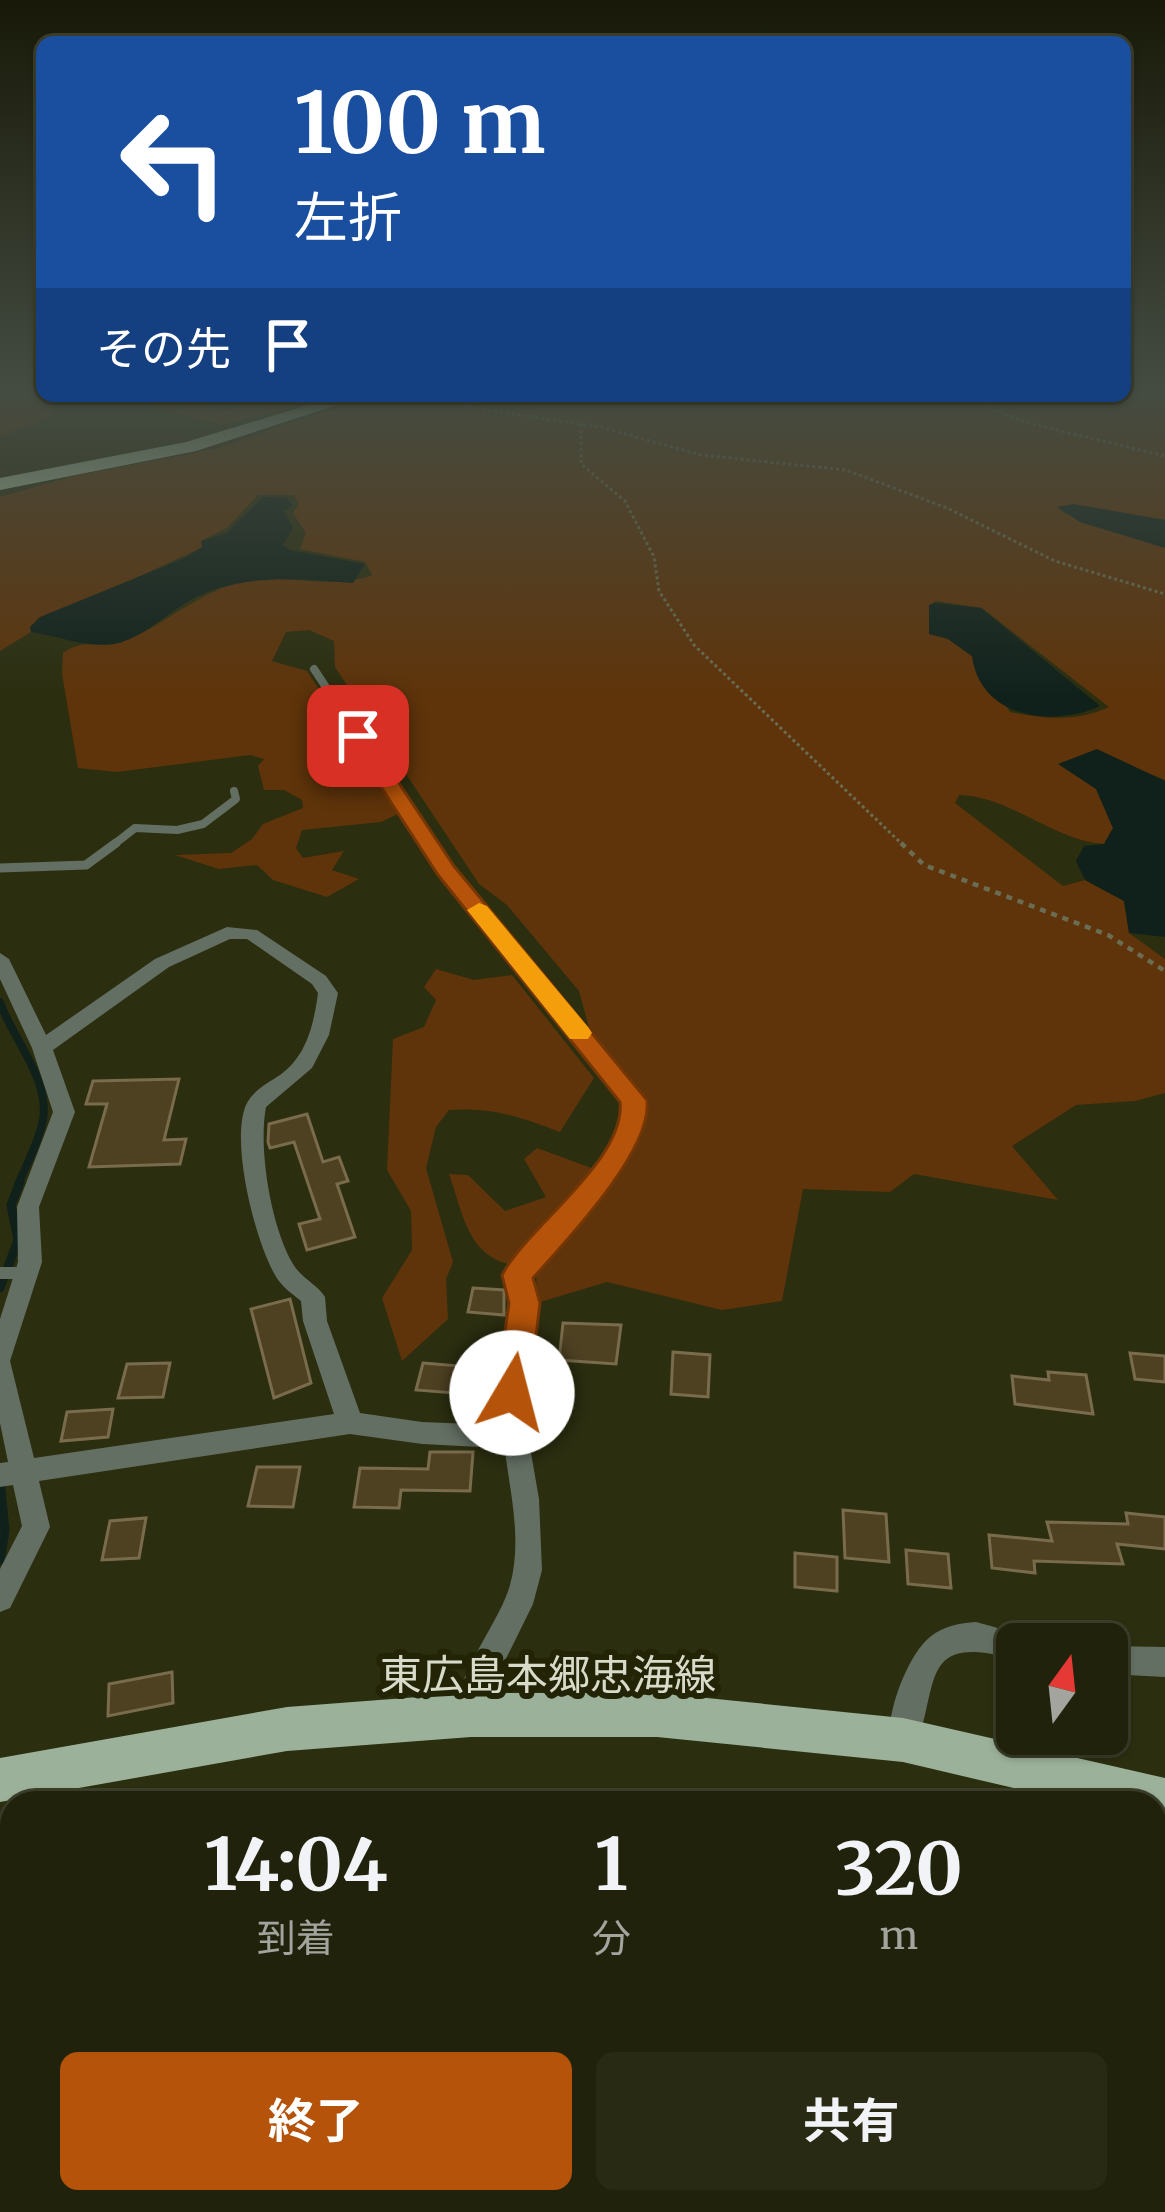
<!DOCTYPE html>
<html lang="ja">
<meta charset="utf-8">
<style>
:root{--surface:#20220b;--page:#282a14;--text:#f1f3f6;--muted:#a2a49d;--line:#3d3f2c;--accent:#b45309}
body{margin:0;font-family:Merriweather,"Noto Sans JP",serif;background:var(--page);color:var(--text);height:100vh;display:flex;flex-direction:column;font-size:45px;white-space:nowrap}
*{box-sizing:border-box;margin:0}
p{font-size:39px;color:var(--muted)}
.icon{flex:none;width:66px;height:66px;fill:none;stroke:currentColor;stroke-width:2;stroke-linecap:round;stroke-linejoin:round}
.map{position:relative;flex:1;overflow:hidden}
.side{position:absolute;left:0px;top:1791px;width:1167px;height:423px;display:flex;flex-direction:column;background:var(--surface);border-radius:36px 36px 0 0;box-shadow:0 3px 9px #0004,0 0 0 3px var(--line)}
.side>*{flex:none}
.hud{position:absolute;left:36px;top:36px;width:1095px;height:366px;border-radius:18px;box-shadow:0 3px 9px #0004,0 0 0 3px var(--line);background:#1a4fa0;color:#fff;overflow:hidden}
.needle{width:78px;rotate:15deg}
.buttons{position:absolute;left:996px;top:1623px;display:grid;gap:24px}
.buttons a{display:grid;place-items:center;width:132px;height:132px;border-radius:18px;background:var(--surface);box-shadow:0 3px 9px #0004,0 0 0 3px var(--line);font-size:60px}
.pin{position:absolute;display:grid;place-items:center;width:102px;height:102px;color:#fff;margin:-51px;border-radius:24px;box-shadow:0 6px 18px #0006}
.me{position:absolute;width:132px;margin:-66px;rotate:8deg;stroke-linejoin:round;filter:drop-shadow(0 0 9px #0008)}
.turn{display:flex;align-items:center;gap:42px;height:252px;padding:0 60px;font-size:54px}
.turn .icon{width:156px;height:156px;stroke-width:2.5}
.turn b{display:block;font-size:84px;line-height:102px}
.then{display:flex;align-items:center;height:114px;padding:0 60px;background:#0003;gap:24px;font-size:45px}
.eta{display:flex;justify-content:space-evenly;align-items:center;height:204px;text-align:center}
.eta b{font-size:72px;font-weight:700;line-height:84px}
.button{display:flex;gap:24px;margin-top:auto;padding:24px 60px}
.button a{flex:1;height:138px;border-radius:18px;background:var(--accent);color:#fff;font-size:48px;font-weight:700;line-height:138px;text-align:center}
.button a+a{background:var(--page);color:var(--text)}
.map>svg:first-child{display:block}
.green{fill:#5f340a;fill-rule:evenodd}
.water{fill:#10211b}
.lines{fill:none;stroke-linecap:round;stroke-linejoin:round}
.stream-far1{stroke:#10211b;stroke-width:8}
.stream{stroke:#10211b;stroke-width:9}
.building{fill:#4e4122;stroke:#796b4b;stroke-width:3}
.path-far1{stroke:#6a6d53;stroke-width:3;stroke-dasharray:3 3;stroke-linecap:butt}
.path{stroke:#6a6d53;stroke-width:4.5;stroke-dasharray:6 6;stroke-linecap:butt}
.lane-far2{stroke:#646f63;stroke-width:8}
.lane-far1{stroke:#646f63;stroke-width:9}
.lane{stroke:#646f63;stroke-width:12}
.street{fill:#646f63;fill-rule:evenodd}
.primary{fill:#9cb199;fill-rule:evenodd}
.highway{fill:#b1cbae;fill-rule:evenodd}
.route{fill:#b45309;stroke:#753606;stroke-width:3}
.slow{fill:#f59e0b}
.labels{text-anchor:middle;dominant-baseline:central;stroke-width:12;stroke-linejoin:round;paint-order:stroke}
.near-street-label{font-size:42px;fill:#d8dbc9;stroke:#222405}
</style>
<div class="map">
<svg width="1165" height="2212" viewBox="0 0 1165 2212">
<rect width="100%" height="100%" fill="#2b2e0f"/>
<g class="green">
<path d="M 1125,387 L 1165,387 L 1165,520 L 1073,504 L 1062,512 L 1165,548 L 1165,780 L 1106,756 L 1060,764 L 1096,789 L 1113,828 L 1104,844 C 1052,840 1010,796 959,795 L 955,803 L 1063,886 L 1085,880 L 1124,901 L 1129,933 L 1165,959 L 1165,1093 L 1135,1101 L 1076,1105 L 1012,1146 L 1058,1200 L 914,1174 L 890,1192 L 803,1189 L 782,1301 L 722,1310 L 607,1282 L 537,1303 L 536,1267 C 582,1219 633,1169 649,1101 L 592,1039 L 579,991 L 507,905 L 479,884 L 335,667 L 334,641 L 309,630 L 286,632 L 272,661 L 307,671 L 402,812 L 381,822 L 302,830 L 296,848 L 303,858 L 344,851 L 332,870 L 359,879 L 327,897 L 273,880 L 257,865 L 219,869 L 175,855 L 231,853 L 252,839 L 263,824 L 303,808 L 302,800 L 284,790 L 264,790 L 258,766 L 264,759 L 250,755 L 117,772 L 78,768 L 62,674 L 63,653 C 87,636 101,651 125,641 C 173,621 206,583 261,579 C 298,577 338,589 372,575 L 365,562 L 300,549 L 306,533 L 293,513 L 299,504 L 294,495 L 258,495 L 227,528 L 201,541 L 203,547 L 30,627 L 31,632 L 0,651 L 0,497 L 78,475 L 215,449 L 369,396 L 399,397 L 428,405 L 470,401 L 444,396 L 1125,396 ZM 936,601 L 982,608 L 1109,707 C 1077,722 1044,719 1010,712 L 972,656 L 948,639 L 929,606 Z"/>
<polygon points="42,391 42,396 57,396 62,405 45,420 0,436 0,395"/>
<polygon points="159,396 197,396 191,397 191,402 223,409 240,407 257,396 324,400 221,425 151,407"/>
<path d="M 436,969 L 474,980 L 512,975 L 594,1078 L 560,1132 C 521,1117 492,1107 449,1110 L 436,1127 L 426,1168 L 453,1262 L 446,1279 L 448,1319 L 402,1361 L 382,1298 L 412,1250 L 411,1211 L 387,1170 L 393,1039 L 424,1027 L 436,1000 L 424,987 Z"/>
<path d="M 537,1148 L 597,1170 L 519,1266 C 468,1260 464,1217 449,1174 L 468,1175 L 505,1211 L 546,1197 L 524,1159 Z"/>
</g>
<g class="water">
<path d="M 263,497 L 287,498 L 293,506 L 284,511 L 293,528 L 283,545 L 290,550 L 365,564 L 353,583 C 300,579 247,573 196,597 C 172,609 150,632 124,641 C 95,652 60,636 31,632 L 30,627 L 40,617 L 187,557 L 202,547 L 201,541 L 227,533 Z"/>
<polygon points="1073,504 1165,520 1165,548 1080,522 1057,507"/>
<path d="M 935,603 L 981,608 L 1100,706 C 1052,728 980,718 972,656 L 948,639 L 929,634 L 929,605 Z"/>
<polygon points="1097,749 1165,781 1165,937 1129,933 1124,901 1085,880 1076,861 1084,846 1104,844 1113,828 1096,789 1058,764"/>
</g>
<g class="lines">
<path class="stream-far1" d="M 0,1002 C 13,1040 50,1079 43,1120 C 39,1142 26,1165 18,1185"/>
<g class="stream">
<polyline points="0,1288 18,1240 11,1205 20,1182"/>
<polyline points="0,1479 5,1531 0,1560"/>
</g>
</g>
<g class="building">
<polygon points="179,1079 164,1140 186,1139 180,1164 89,1167 107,1104 86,1104 93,1081"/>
<polygon points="307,1114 323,1162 339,1157 348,1181 337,1184 355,1237 307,1250 299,1224 320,1219 294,1142 270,1148 268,1142 269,1124"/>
<polygon points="473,1288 504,1290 504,1315 468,1312"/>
<polygon points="290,1299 311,1383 274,1398 251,1309"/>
<polygon points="563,1323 621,1325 616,1364 559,1360"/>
<polygon points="673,1352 710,1355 708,1397 671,1394"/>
<polygon points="1130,1353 1165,1356 1165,1382 1135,1379"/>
<polygon points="170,1363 163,1397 118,1398 127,1364"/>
<polygon points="423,1363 460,1366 454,1393 416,1390"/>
<polygon points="1048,1372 1086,1375 1093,1414 1015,1404 1012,1376 1049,1380"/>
<polygon points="113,1409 108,1437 61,1441 67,1412"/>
<polygon points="430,1452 473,1452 470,1491 401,1490 399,1508 354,1507 360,1468 428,1469"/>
<polygon points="257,1467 300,1467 293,1507 248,1506"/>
<polygon points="843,1510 886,1514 889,1562 845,1558"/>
<polygon points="1126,1513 1165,1517 1165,1549 1117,1544 1123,1564 1034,1561 1035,1573 992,1568 989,1535 1052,1541 1047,1522 1128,1524"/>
<polygon points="146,1518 139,1558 102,1560 110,1521"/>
<polygon points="906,1550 948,1554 951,1588 908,1584"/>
<polygon points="795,1553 837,1557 837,1591 795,1587"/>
<polygon points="172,1672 173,1703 108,1716 109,1684"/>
</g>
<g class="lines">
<g class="path-far1">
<polyline points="399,396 604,428 701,455 846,470 947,508 1055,561 1165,594"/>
<polyline points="960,396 1024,422 1165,456"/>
<polyline points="447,403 477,396"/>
<polyline points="581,424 581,464 625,501 654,557 659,591 694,645 904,846"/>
</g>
<polyline class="path" points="901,843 924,865 1108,935 1165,971"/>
<g class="lane-far2">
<polyline points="314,669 430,846"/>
<polyline points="112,846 135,828 177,830 203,824 236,799 234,791"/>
</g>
<g class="lane-far1">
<polyline points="428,843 634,1100 623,1144 596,1185"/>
<polyline points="0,868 86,865 116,843"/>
</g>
<g class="lane">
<polyline points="0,1273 24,1273"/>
<polyline points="517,1275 598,1182"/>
</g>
<g class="street">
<path d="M 227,927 L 257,930 L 326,976 L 338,993 L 329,1035 L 312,1068 L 266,1107 C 258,1149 271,1227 293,1264 C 301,1278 317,1284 325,1297 L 327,1321 L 360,1413 L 422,1422 L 495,1425 L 512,1303 L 505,1275 L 509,1268 L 517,1266 L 525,1268 C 546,1313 526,1384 520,1433 L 530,1447 L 539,1499 L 542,1570 L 533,1604 L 494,1683 L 482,1726 L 471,1730 L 460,1726 C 444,1687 500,1624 510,1585 C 522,1542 511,1496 505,1452 L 500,1448 L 422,1444 L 350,1434 L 39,1481 L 50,1527 L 10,1608 L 0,1612 L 0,1569 L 22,1526 L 13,1485 L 0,1487 L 0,1463 L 8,1462 L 0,1423 L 0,1319 L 18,1262 L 17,1207 L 53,1112 L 32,1048 L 0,979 L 0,953 L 9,959 L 46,1035 L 155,959 ZM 230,939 L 247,939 L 312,984 L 318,993 C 314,1023 307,1056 280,1075 C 268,1083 253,1090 246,1105 C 230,1142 255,1241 275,1275 C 281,1286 291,1293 301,1301 L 303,1321 L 334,1414 L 34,1458 L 10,1361 L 42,1262 L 39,1207 L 75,1112 L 53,1050 L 169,967 Z"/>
<path d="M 976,1622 L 1027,1636 L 1031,1644 L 1017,1644 L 1017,1660 C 916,1631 941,1686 914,1751 L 903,1755 L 892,1751 C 881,1723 907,1655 930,1637 C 943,1626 960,1623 976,1622 Z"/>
<polygon points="1107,1646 1165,1647 1165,1677 1107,1674"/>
</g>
<polygon class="primary" points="471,1693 657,1693 903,1718 1165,1778 1165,1824 1155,1821 1155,1803 1077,1803 903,1762 657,1737 471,1737 287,1751 0,1802 0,1758 287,1707"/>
<polygon class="highway" points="338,396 365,396 196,451 0,490 0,478 186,442"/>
</g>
<linearGradient id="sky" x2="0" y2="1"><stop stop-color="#181908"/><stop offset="0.56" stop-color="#444c42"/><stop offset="1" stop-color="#444c42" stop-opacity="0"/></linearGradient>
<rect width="1165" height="697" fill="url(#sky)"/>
<path class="route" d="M 351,732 L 365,732 L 454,866 L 647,1100 C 653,1150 566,1241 533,1278 L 540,1303 L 529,1393 L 524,1402 L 512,1407 L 501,1402 L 496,1393 L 509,1303 L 502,1275 C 527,1227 626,1160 620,1102 L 438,875 L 348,736 Z"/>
<polygon class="slow" points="479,903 487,906 588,1027 592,1033 588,1039 570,1039 467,910"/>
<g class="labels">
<g class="near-street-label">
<text x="548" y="1675">東広島本郷忠海線</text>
</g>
</g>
</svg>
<div class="buttons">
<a><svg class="needle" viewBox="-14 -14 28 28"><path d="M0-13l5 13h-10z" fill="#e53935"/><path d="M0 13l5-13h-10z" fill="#a2a49d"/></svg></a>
</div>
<div class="pin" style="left:358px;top:736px;background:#d93025"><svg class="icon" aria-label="arrive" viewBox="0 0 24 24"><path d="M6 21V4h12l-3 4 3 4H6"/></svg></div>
<svg class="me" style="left:512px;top:1393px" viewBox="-20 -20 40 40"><circle r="19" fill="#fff"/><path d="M0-13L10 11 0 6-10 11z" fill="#b45309"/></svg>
<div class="hud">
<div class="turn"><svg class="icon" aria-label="left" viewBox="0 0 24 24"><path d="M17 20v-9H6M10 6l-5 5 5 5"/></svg><div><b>100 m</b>左折</div></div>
<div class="then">その先<svg class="icon" aria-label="arrive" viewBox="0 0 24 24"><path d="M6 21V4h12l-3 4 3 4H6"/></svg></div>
</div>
<section class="side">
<div class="eta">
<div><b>14:04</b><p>到着</p></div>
<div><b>1</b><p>分</p></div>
<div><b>320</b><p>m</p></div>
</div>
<div class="button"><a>終了</a><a>共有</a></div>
</section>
</div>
